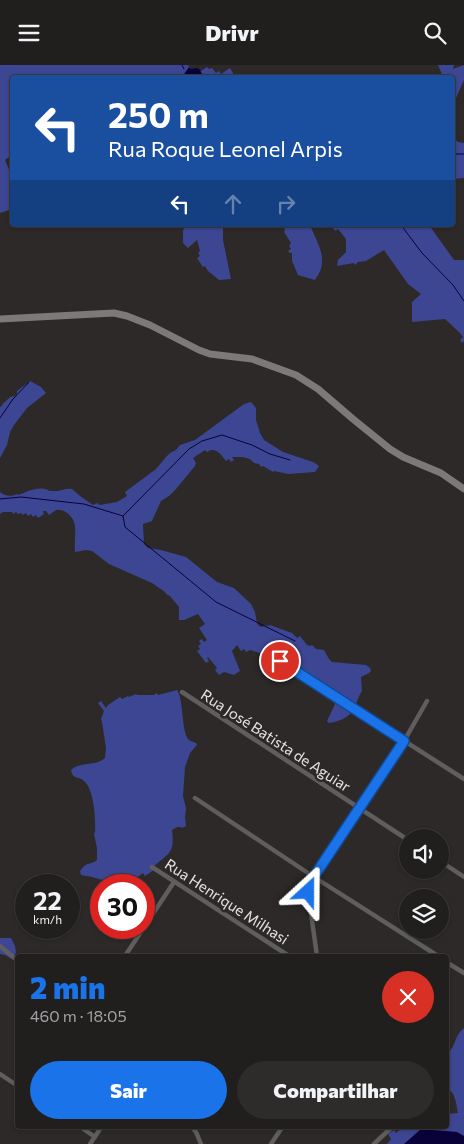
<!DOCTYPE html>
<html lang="pt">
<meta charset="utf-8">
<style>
:root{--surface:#211f1e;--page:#2d2c2b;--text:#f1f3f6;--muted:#a2a2a4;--line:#3e3d3c;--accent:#1a73e8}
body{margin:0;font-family:Commissioner,sans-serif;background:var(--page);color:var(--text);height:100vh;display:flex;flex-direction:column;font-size:19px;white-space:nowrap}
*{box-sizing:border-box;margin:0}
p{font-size:16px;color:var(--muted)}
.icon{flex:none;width:28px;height:28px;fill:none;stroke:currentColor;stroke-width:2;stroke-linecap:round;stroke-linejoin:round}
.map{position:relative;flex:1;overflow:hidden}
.details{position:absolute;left:15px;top:889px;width:434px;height:175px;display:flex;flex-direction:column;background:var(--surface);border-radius:5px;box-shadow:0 1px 4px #0004,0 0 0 1px var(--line)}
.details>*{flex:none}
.hud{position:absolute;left:10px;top:10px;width:445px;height:152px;border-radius:5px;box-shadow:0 1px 4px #0004,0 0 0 1px var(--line);background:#1a4fa0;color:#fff;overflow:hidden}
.buttons{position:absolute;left:399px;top:764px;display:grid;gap:10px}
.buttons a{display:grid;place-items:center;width:50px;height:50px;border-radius:50%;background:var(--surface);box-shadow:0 1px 4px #0004,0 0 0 1px var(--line);font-size:25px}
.speed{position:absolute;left:15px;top:809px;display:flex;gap:10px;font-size:25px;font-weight:700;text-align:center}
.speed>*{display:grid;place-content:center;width:65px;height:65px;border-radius:50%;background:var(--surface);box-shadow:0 1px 4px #0004,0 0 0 1px var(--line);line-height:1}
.speed small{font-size:12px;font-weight:400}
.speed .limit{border:8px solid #d22;background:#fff;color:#111}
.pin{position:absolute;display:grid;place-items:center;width:42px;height:42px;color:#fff;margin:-21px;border:2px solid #fff;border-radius:50%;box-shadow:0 1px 5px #0007}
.me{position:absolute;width:55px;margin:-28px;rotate:24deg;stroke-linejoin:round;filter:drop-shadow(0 0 4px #0008)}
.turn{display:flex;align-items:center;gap:18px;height:105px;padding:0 15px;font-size:22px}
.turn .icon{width:65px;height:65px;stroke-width:2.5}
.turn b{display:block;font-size:35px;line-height:42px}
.lanes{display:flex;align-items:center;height:48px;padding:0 15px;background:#0003;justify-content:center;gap:25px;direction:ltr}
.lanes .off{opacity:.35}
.round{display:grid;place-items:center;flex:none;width:52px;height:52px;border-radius:26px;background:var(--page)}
.headline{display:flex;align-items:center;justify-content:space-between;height:85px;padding:0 15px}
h1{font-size:30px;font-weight:800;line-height:38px;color:var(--accent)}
.action{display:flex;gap:10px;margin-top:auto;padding:10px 15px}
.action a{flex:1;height:58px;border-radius:30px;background:var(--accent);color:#fff;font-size:20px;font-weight:800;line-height:58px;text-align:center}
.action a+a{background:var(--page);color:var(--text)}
header{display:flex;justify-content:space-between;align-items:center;height:65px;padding:0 15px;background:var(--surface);font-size:22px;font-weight:800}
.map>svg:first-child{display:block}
.forest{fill:#3d4692}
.water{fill:#080239}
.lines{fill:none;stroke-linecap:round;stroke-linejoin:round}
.stream{stroke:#080239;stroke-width:1}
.street{stroke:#5f5d5d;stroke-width:4.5}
.secondary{stroke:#7c7a79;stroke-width:7}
.route-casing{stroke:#114b97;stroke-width:12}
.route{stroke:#1a73e8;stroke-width:9}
.labels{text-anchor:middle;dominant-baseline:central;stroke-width:5;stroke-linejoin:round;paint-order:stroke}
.street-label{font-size:15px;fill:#e4e2e1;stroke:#2c2928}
</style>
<header><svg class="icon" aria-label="menu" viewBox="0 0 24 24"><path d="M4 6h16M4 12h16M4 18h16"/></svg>Drivr<svg class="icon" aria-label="search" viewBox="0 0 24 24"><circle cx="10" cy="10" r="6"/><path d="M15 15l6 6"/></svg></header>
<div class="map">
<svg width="464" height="1079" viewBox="0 0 464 1079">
<rect width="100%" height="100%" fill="#2c2928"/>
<g class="forest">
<polygon points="0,0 188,0 193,7 198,8 207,2 209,4 212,3 216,8 219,6 221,9 230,3 234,10 239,10 244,12 12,12 12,91 9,92 5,95 12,112 12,144 0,148"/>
<polygon points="438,0 454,0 453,4 464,0 464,15 453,40 452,12 443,12"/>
<polygon points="453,72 458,77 464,78 464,113 453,114"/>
<polygon points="185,160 223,160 223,175 231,214 219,215 208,206 205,201 203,202 197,193 200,191 198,188 200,186 197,175 188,183 183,178 183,166"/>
<path d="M 282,160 L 310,160 C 318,180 330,195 315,215 L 298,210 L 292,196 L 292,188 L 290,188 L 288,186 L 291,184 L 289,181 L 291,178 L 284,167 L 285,165 Z"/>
<polygon points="336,160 429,160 454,195 464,195 464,276 462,278 460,275 463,272 460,268 445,254 412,257 412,237 421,229 408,219 384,185 366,196 358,197 355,200 354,198 337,201 338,195 346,187 346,174 338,164 335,166 333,163"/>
<polygon points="30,316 41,322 46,328 27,343 14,360 10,367 7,380 0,393 0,342 3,340 2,339 5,337 10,332 15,331 17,329 17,326"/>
<path d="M 251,337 L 256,343 L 256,355 L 260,368 L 264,375 L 283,387 L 313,397 L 319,401 L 315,407 L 288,409 L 274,406 L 273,407 L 263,401 L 261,402 L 259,399 L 254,398 L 250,394 L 243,392 L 232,392 L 234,395 L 231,397 L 229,394 L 226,396 C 221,389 215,381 207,387 L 205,385 L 193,393 L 196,398 L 195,401 L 176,424 L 169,431 L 161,436 L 152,456 L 143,459 L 144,479 L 148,483 L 161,485 L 186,492 L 217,517 L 234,523 L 251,539 L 255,547 L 257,558 L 259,561 L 262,562 L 266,560 L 267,561 L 270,560 L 292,568 L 297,573 L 300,571 L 307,580 L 310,581 L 312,580 L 316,584 L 324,585 L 329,594 L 332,597 L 366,600 L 370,603 L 371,606 L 369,608 L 361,612 L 362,626 C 358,632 357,638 353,645 C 349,653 337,657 329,658 L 327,656 L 335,639 L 332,631 L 280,594 L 271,595 L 267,590 L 263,592 L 260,588 L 250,585 L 246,587 L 244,584 L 241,586 L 237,580 L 232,586 L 240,606 L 234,610 L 224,607 L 219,610 L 215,605 L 217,603 L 208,592 L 207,593 L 209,596 L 206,598 L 197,586 L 200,584 L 198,581 L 201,579 L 199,576 L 202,574 L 204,577 L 207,575 L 199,563 L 205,559 L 198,549 L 184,555 L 179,555 L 179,542 L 170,531 L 166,529 L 165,527 L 152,518 L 109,499 L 92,486 L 86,485 L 75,487 C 74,479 76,470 75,462 C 75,453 65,443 56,445 C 55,446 50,449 49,450 L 46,446 L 43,446 L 44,449 L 38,453 L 36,450 L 33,452 L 31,449 L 28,451 L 26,448 L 23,450 L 21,448 L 18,449 L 16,447 L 13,449 L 12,447 L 3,447 L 0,449 L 0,427 C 4,431 12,432 17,429 L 18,430 C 27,427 35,422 45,424 C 50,425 47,426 53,426 C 59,427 65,423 72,424 L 80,431 L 93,440 L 97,438 L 100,440 L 117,437 L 127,431 L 125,427 L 156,404 L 166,392 L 170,388 L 176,385 L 180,380 L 195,375 L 244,339 Z"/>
<path d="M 177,625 C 184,634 181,667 189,675 C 190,676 194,677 196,678 L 197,680 L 190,688 L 185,702 L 183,731 L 186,743 L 185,753 L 186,761 L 182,763 L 181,762 L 177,762 L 172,765 C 175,787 170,788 154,801 L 154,805 L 145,811 L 143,808 L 135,814 L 135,820 L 108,820 L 106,816 L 92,812 L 81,810 L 80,806 C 88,795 90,801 97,795 L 97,783 L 94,769 L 95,767 C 96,756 94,725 85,717 C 79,710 73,716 71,705 C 80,696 95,702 105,693 L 106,683 L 102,657 L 101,654 L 104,646 L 98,638 L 101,636 L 106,643 L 108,640 L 120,632 L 122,634 L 128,631 L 129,632 L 136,629 L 137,630 L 154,630 L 157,628 L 158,630 Z"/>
<polygon points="0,873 11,873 15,881 16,888 12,894 5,890 0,889"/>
<path d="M 464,963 L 464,1079 L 387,1079 L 391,1074 L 388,1069 L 394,1065 L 396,1068 L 404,1061 L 446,1061 L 446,1049 L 458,1048 C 456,1039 456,1027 446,1023 L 446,990 C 456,983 454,970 464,963 Z"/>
</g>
<g class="water">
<polygon points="189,2 191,4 197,3 200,5 202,9 206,9 209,12 182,12"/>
<polygon points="421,1064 457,1067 464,1071 464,1079 404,1079"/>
</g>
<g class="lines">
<g class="stream">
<polyline points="182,0 184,4"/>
<polyline points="452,89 464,89"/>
<polyline points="401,160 422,188 453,220 464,236"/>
<polyline points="0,353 13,334 29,317"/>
<polyline points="0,434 21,432 84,439 123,451 125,462 216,537 295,576"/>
<polyline points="123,451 189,384 202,376 222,370 252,380 270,389 290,395"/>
</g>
<g class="street">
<polyline points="279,596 464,714"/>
<polyline points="182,627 408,775"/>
<polyline points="195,733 314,812 438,891"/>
<polyline points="440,796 464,812"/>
<polyline points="152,802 289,891"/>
<polyline points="0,881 18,896"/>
<polyline points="125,891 174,817"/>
<polyline points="317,891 308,827 309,819 404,676 427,636"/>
<polyline points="446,897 464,908"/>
<polyline points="0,1009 18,1021"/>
<polyline points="79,1061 95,1072"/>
<polyline points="191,1061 196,1067 201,1079"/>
<polyline points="90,1079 102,1061"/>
<polyline points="271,1079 283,1061"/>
<polyline points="374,1079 393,1061"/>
</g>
<polyline class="secondary" points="0,254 114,248 127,251 150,260 199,285 210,289 252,294 296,310 318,324 353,354 390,384 403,392 441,408 464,424"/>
</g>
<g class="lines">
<g class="route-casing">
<polyline id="route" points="280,596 404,676 309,819 308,827"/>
</g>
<use href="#route" class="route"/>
</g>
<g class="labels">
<g class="street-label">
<text transform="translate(276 675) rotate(33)">Rua José Batista de Aguiar</text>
<text transform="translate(227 836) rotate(33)">Rua Henrique Milhasi</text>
</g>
</g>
</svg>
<div class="buttons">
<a><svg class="icon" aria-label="sound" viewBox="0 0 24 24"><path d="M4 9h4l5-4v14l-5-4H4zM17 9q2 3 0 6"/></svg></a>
<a><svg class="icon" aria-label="layers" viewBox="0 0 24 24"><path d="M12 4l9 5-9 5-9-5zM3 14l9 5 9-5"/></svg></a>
</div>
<div class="speed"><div>22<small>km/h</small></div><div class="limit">30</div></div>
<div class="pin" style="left:280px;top:596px;background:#d93025"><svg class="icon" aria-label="arrive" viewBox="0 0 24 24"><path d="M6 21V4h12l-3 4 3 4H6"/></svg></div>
<svg class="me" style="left:308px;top:827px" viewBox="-20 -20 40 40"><path d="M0-17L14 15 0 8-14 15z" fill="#1a73e8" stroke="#fff" stroke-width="4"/></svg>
<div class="hud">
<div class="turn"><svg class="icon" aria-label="left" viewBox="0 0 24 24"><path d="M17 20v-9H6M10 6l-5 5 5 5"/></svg><div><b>250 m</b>Rua Roque Leonel Arpis</div></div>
<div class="lanes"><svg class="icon" aria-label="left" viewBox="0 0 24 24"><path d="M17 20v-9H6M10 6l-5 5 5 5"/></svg><svg class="icon off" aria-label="ahead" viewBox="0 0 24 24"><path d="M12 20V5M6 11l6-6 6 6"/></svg><svg class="icon off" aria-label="right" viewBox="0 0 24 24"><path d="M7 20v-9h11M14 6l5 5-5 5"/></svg></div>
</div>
<section class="details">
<div class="headline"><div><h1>2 min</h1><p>460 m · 18:05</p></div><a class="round" style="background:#d93025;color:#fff"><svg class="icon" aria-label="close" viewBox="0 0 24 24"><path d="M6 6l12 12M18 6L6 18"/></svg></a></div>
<div class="action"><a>Sair</a><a>Compartilhar</a></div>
</section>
</div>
